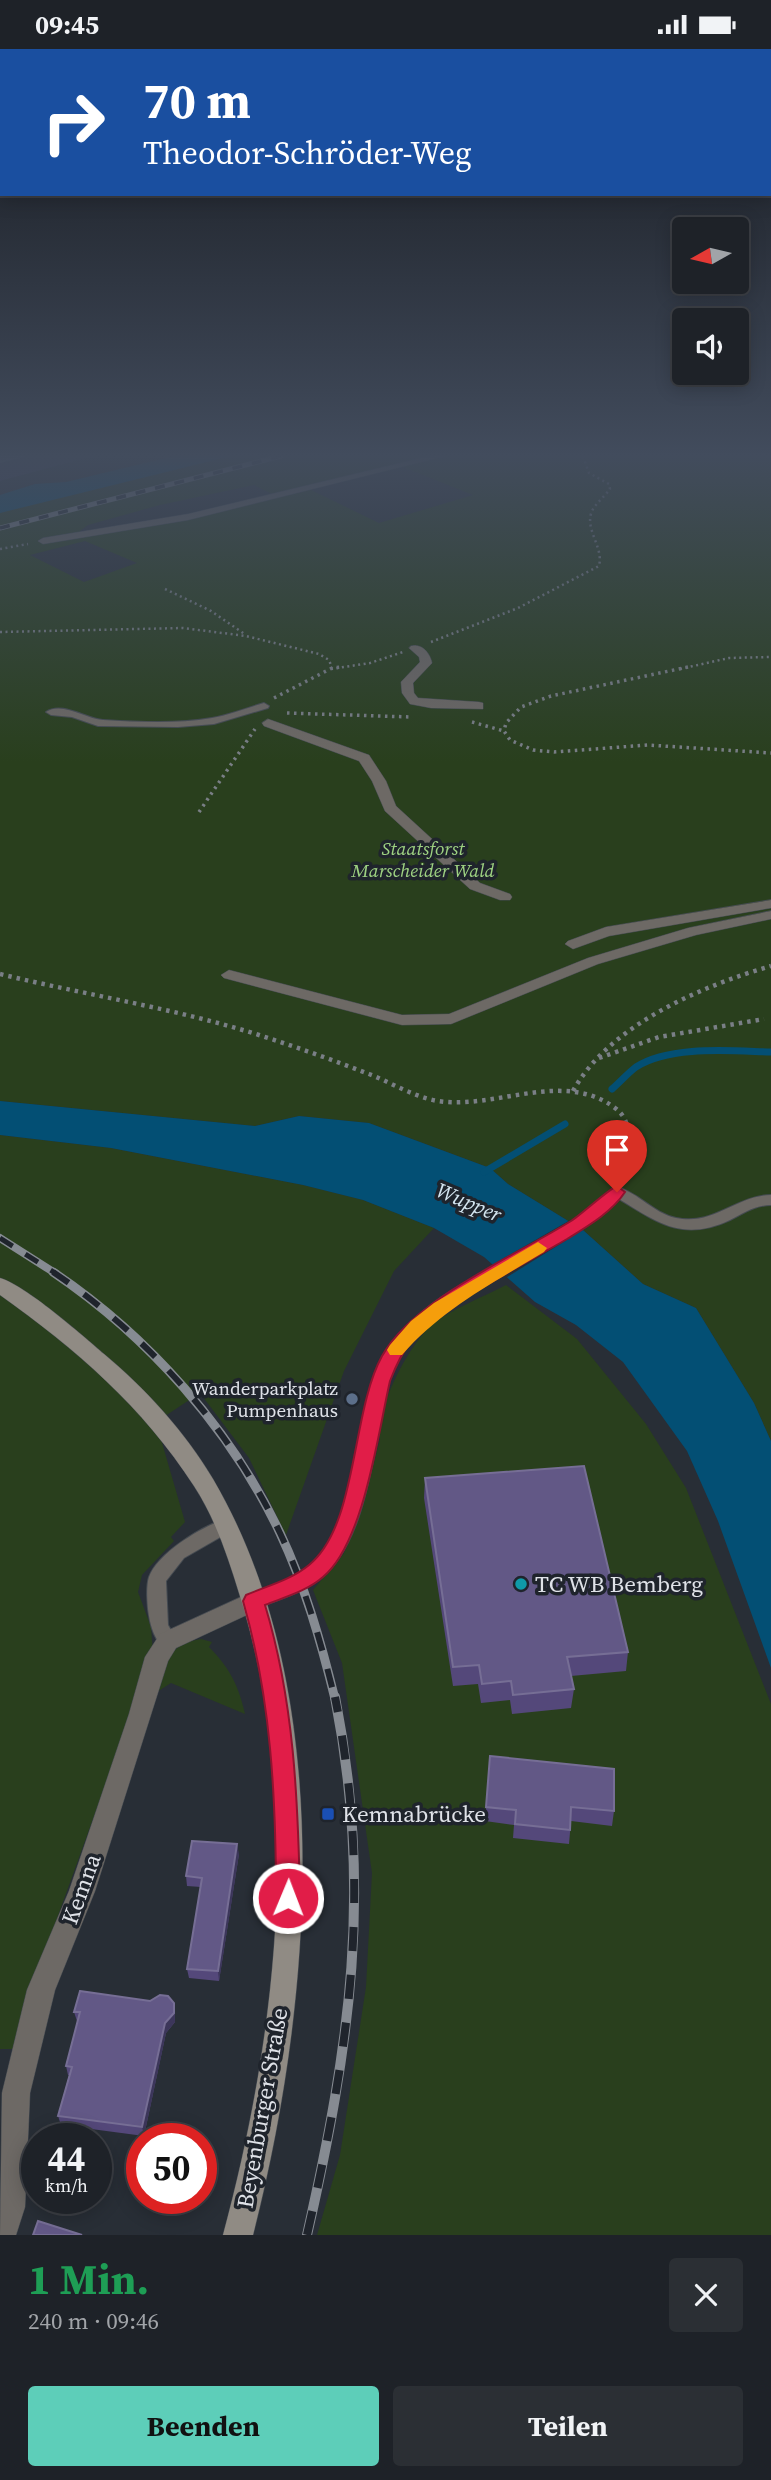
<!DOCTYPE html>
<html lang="de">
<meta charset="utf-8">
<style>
:root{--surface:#1e2228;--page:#2b2f34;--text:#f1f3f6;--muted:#a1a4a8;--line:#3c3f45;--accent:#5dceb9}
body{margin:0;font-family:"Source Serif 4",serif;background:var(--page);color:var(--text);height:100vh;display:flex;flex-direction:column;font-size:26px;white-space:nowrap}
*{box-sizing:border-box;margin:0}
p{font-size:23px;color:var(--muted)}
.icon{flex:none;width:38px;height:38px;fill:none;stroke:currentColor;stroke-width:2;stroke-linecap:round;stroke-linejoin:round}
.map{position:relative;height:2186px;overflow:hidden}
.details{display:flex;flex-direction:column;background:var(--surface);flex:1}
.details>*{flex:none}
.hud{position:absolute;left:0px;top:0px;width:772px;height:147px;box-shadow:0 4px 18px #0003,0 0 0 2px var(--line);background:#1a4fa0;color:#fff;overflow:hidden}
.needle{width:46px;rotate:262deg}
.buttons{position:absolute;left:672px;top:168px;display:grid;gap:14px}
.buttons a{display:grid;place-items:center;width:77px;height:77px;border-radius:7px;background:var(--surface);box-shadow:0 4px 18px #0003,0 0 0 2px var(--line);font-size:35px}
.speed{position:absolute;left:21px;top:2074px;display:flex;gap:14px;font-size:35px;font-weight:700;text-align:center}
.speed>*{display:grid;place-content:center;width:91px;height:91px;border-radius:50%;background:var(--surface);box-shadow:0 4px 18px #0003,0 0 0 2px var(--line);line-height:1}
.speed small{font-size:18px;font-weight:400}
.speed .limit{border:10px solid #d22;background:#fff;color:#111}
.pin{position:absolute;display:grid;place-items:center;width:60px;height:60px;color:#fff;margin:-72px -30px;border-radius:50% 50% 50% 0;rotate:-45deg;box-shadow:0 0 7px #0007}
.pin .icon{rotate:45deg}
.me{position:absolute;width:77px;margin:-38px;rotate:1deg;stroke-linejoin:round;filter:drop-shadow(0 0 5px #0008)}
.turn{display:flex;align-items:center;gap:24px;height:147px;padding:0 28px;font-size:32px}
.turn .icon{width:91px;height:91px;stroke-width:2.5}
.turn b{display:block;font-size:49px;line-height:60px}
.round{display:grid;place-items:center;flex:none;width:74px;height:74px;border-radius:7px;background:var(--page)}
.overview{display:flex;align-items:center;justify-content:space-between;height:119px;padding:0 28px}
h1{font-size:42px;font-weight:700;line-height:52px;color:#1e9e55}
.cta{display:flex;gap:14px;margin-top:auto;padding:14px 28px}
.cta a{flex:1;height:80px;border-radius:7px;background:var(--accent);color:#111;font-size:28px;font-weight:700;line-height:80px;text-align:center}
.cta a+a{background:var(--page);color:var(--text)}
.status{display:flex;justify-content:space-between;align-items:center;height:49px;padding:0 35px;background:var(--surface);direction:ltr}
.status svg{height:19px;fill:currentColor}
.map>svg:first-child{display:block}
.green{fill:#293f1d;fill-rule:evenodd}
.water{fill:#034f74}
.pier{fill:#282e36}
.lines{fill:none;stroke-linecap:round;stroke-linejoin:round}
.stream{stroke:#034f74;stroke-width:7}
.service-casing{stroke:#454b52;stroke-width:2}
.minor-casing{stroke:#454b52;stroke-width:1}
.secondary-casing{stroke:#454b52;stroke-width:1}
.path-far2{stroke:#7a7f86;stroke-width:2.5;stroke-dasharray:2 3.5;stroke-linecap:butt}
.path-far1{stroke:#7a7f86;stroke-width:3.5;stroke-dasharray:2.5 4.5;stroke-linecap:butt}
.path{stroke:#7a7f86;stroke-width:4.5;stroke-dasharray:3.5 5;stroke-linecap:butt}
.service{fill:#6d6965;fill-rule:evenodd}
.minor{fill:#6d6965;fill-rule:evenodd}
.secondary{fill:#908b84;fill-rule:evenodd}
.rail-far3-casing{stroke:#868b92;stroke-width:5}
.rail-far2-casing{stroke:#868b92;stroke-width:8}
.rail-far1-casing{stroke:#868b92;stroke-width:9}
.rail-casing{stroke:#868b92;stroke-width:10}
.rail-far3{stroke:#1f242c;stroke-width:3.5;stroke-dasharray:10;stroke-linecap:butt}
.rail-far2{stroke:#1f242c;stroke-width:5;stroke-dasharray:15;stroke-linecap:butt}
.rail-far1{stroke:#1f242c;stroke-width:6;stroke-dasharray:19;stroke-linecap:butt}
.rail{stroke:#1f242c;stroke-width:8;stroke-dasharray:24;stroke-linecap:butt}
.wall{fill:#54487a}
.shaded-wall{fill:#3c365a}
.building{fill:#625886;stroke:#766e95;stroke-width:2}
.route{fill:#e11d48;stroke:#92132f;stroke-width:2}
.slow{fill:#f59e0b}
.service-dot{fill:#5c6f8a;stroke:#1f242c;stroke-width:2.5}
.culture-dot{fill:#0f9aa8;stroke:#1f242c;stroke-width:2.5}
.transit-dot{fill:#1a4fb4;stroke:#1f242c;stroke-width:2.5}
.labels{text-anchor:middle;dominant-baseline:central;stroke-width:7;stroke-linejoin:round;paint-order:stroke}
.park-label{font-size:19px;font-style:italic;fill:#9ed282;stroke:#1f242c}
.poi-label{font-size:19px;fill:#dfe2e8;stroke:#1f242c;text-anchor:end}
.water-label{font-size:21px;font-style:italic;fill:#d5e6f1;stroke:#1f242c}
.near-poi-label{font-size:23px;fill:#dfe2e8;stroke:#1f242c;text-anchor:start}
.near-street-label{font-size:23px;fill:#dfe2e8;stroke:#1f242c}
</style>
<div class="status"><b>09:45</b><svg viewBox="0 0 49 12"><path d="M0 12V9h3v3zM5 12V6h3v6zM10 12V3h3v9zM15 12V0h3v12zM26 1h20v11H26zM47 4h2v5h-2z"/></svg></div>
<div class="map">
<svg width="771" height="2186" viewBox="0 0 771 2186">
<rect width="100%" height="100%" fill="#282e36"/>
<g class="green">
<path d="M 211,407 L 771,407 L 771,1392 L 754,1354 L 696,1259 L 643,1235 L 583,1181 L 508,1135 L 490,1119 L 369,1074 L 299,1067 L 255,1077 L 0,1052 L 0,459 ZM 403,418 L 473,446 L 379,474 L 309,440 ZM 254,436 L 274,446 L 189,468 L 80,485 L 80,482 L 88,476 L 160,456 ZM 85,492 L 137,514 L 84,533 L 30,506 Z"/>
<polygon points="0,1086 111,1099 303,1136 363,1151 434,1179 394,1222 344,1322 286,1486 249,1409 200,1344 156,1373 185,1473 171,1488 174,1492 142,1526 138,1543 151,1578 153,1604 38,1922 18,2000 0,2000"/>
<path d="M 506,1236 L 577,1290 L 646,1375 L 686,1439 L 771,1655 L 771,2186 L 317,2186 L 340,2106 L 366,1938 L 372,1824 L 342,1614 L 313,1541 L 344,1504 L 361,1463 L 380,1390 C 375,1360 410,1293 434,1274 C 454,1259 483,1248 506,1236 Z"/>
<path d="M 201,1590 L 212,1593 L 209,1598 C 229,1618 239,1637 245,1665 L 171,1634 L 157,1643 C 167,1613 166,1596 201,1590 Z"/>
</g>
<g class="water">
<polygon points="174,407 231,407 0,464 0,446 35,435 66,433"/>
<polygon points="0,1052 255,1077 299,1067 369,1074 490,1119 508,1135 583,1181 643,1235 696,1259 754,1354 771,1392 771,1619 718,1472 687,1402 623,1313 576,1276 535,1253 484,1208 434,1179 363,1151 303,1136 111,1099 0,1086"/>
</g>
<polygon class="pier" points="572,1170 586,1179 504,1230 490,1217"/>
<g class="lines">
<g class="stream">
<path d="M 612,1040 C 620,1033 628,1024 636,1018 C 670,996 732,1002 771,1003"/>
<polyline points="484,1123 565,1075"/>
</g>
<g class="service-casing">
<g id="service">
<path d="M 264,654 L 269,657 L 268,659 L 214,675 L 178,678 L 98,677 L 72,668 L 51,666 L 46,663 C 62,652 86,670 103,671 C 138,673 177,675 212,669 C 229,666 247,659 264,654 Z"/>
<path d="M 617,1138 C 639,1144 653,1164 676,1169 C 714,1177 735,1147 771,1146 L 771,1156 C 755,1156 744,1164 730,1171 C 683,1193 658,1174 619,1150 C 601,1169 577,1183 554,1196 C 500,1227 432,1256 397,1311 C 385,1330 384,1356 380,1377 C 370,1426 360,1501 317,1532 C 299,1545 275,1552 254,1560 L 248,1557 L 245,1552 L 248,1547 C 267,1538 288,1533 305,1520 C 345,1491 354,1420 364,1375 C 368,1350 371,1325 385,1304 C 438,1223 550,1207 612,1140 Z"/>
<path d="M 225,1470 L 231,1472 L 234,1477 L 231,1482 L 184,1509 L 166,1532 L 168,1576 L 177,1592 L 175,1598 C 148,1607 144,1543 149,1528 C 158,1504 201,1478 225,1470 Z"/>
</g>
</g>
<g class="minor-casing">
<g id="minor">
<polygon points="430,407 445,407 188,471 43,495 38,492 43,489 188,465"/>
<path d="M 411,597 C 422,594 430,604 432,614 L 413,634 L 414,644 L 418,649 L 479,653 L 483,654 L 483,660 L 431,659 L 410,655 L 402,644 L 401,633 L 420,613 L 419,608 L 409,599 Z"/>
<polygon points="268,670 369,706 386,732 396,757 480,834 510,845 512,848 510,851 500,851 470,840 385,762 372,732 359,712 264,677 262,674"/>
<polygon points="771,851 771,859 609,887 573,900 565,895 568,892 606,878"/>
<polygon points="771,862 771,870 696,886 598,915 451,975 402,976 224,929 221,926 229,921 402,966 449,965 588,909 688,879"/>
<polygon points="254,1542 262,1545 265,1552 262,1559 176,1599 168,1612 95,1842 55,1941 30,2044 25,2158 16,2186 0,2186 2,2044 27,1941 69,1842 129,1665 145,1608 160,1585"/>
</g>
</g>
<g class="secondary-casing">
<path id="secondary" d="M 0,1229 C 25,1236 82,1286 104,1305 C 146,1340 185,1383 213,1430 C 339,1645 312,1955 253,2186 L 223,2186 C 278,1982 304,1749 239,1544 C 228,1508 215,1469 194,1437 C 143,1358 76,1300 0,1246 Z"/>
</g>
<g class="path-far2">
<polyline points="0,500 28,495"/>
<polyline points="165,540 211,562 246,586"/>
<polyline points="0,583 183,579 246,587 319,605 329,611 332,619"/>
<path d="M 431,593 L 518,559 L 599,517 C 604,498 584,480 592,462 C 596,454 605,447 610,440 L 609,435 L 589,424 L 583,407"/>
<polyline points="331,620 370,614 403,603"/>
<polyline points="680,620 729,609 771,608"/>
</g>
<g class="path-far1">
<polyline points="688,618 551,647 521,658 506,674 504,682 510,691 533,701 554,703 648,696 771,704"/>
<polyline points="274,649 332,619 341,618"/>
<polyline points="287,664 411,668"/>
<polyline points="472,673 504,682"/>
<polyline points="199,763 255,680"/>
</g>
<g class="path">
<path d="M 0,925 C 86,946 174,959 259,986 C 296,998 333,1011 369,1025 C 392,1034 414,1048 438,1052 C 495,1061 563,1020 615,1059 C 637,1075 627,1106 621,1128"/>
<polyline points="599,1009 659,988 764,970"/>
<path d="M 573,1042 C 609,976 702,937 771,917"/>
</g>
<use href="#service" class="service"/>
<use href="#minor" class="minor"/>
<use href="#secondary" class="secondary"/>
<g class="rail-far3-casing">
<polyline id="rail-far3" points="0,479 281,407"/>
</g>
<g class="rail-far2-casing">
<polyline id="rail-far2" points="0,1189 55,1224"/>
</g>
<g class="rail-far1-casing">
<path id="rail-far1" d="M 53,1223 C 148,1287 231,1380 280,1484 C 305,1537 321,1593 335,1650"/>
</g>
<g class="rail-casing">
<path id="rail" d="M 307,2186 C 350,1997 373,1841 335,1648"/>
</g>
<use href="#rail-far3" class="rail-far3"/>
<use href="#rail-far2" class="rail-far2"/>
<use href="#rail-far1" class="rail-far1"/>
<use href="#rail" class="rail"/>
</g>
<g class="wall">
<polygon points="425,1429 628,1603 626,1622 571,1627 574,1640 571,1659 512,1665 510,1651 481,1654 478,1635 453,1637 424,1449"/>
<polygon points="490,1707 614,1762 612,1777 571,1772 569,1795 513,1789 514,1776 485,1772"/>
<polygon points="239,1805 219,1932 189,1929 187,1920 201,1838 187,1837 186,1827"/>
<polygon points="150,1952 174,1954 175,1973 166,1984 144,2087 61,2076 58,2067 69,2026 68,2026 66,2017 78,1972 77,1972 74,1963"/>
</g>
<g class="shaded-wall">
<polygon points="24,407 93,407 0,432 0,413"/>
<polygon points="237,1795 239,1805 219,1932 218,1922"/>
<polygon points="174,1954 175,1973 166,1984 144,2087 142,2078 165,1974"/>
</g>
<g class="building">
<polygon points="0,407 24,407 0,413"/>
<polygon points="584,1417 628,1603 567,1608 574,1640 513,1646 511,1632 482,1635 479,1616 453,1618 425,1429"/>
<polygon points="490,1707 614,1720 614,1762 571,1758 570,1781 515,1775 516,1761 486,1758"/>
<polygon points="192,1792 237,1795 218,1922 187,1920 202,1829 186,1827"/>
<polygon points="80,1942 150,1952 160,1946 168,1947 174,1954 174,1964 165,1974 142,2078 58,2067 72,2018 66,2017 80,1963 74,1963"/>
<polygon points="38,2172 82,2186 33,2186"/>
</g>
<linearGradient id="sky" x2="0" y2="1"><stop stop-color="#16191e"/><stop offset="0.57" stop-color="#424c5d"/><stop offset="1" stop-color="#424c5d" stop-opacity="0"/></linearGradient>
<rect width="771" height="713" fill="url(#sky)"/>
<path class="route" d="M 617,1137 L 625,1143 C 612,1163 588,1177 567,1190 C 516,1220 450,1251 410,1294 C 401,1305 395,1319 390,1332 C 378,1384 364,1494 323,1528 C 307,1542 285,1548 265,1556 C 294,1652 298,1750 300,1849 L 296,1857 L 288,1860 L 279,1857 L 276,1849 C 276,1748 271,1649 243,1552 L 246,1546 C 267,1537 291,1531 309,1516 C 358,1476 351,1363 382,1307 C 414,1250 515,1207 571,1172 C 582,1165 610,1139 617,1137 Z"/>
<path class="slow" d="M 538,1193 L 547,1199 L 544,1203 C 493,1234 442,1260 402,1306 L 390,1306 L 387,1301 L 390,1296 L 411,1272 L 434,1254 Z"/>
<circle class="service-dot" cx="352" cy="1350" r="7"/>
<circle class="culture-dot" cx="521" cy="1535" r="7"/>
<rect class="transit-dot" x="321" y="1758" width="14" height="14" rx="3.5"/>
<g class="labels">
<g class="park-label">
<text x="423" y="799">Staatsforst<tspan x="423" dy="22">Marscheider Wald</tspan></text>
</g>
<g class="poi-label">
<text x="338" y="1339">Wanderparkplatz<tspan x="338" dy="22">Pumpenhaus</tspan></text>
</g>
<g class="water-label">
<text transform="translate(469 1153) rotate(23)">Wupper</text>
</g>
<g class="near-poi-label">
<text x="535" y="1535">TC WB Bemberg</text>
<text x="342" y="1765">Kemnabrücke</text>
</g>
<g class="near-street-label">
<text transform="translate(81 1840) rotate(-70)">Kemna</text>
<text transform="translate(262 2059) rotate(-80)">Beyenburger Straße</text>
</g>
</g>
</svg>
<div class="buttons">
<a><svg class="needle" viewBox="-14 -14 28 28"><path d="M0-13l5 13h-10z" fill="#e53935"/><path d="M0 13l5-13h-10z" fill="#a1a4a8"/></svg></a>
<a><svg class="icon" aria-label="sound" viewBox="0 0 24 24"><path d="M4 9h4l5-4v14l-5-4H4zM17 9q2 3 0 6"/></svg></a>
</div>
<div class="speed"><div>44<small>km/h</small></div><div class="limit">50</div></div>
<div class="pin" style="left:617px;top:1143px;background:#d93025"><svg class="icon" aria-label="arrive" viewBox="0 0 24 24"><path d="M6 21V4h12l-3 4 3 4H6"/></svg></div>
<svg class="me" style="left:288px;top:1849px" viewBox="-20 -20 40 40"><circle r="17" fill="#e11d48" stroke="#fff" stroke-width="3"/><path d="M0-11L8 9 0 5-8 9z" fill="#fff"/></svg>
<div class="hud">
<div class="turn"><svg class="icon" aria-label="right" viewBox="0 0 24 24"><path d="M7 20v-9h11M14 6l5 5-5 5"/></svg><div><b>70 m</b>Theodor-Schröder-Weg</div></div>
</div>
</div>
<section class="details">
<div class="overview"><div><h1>1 Min.</h1><p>240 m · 09:46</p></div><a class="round"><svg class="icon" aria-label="close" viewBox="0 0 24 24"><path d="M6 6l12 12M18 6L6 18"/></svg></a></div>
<div class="cta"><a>Beenden</a><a>Teilen</a></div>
</section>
